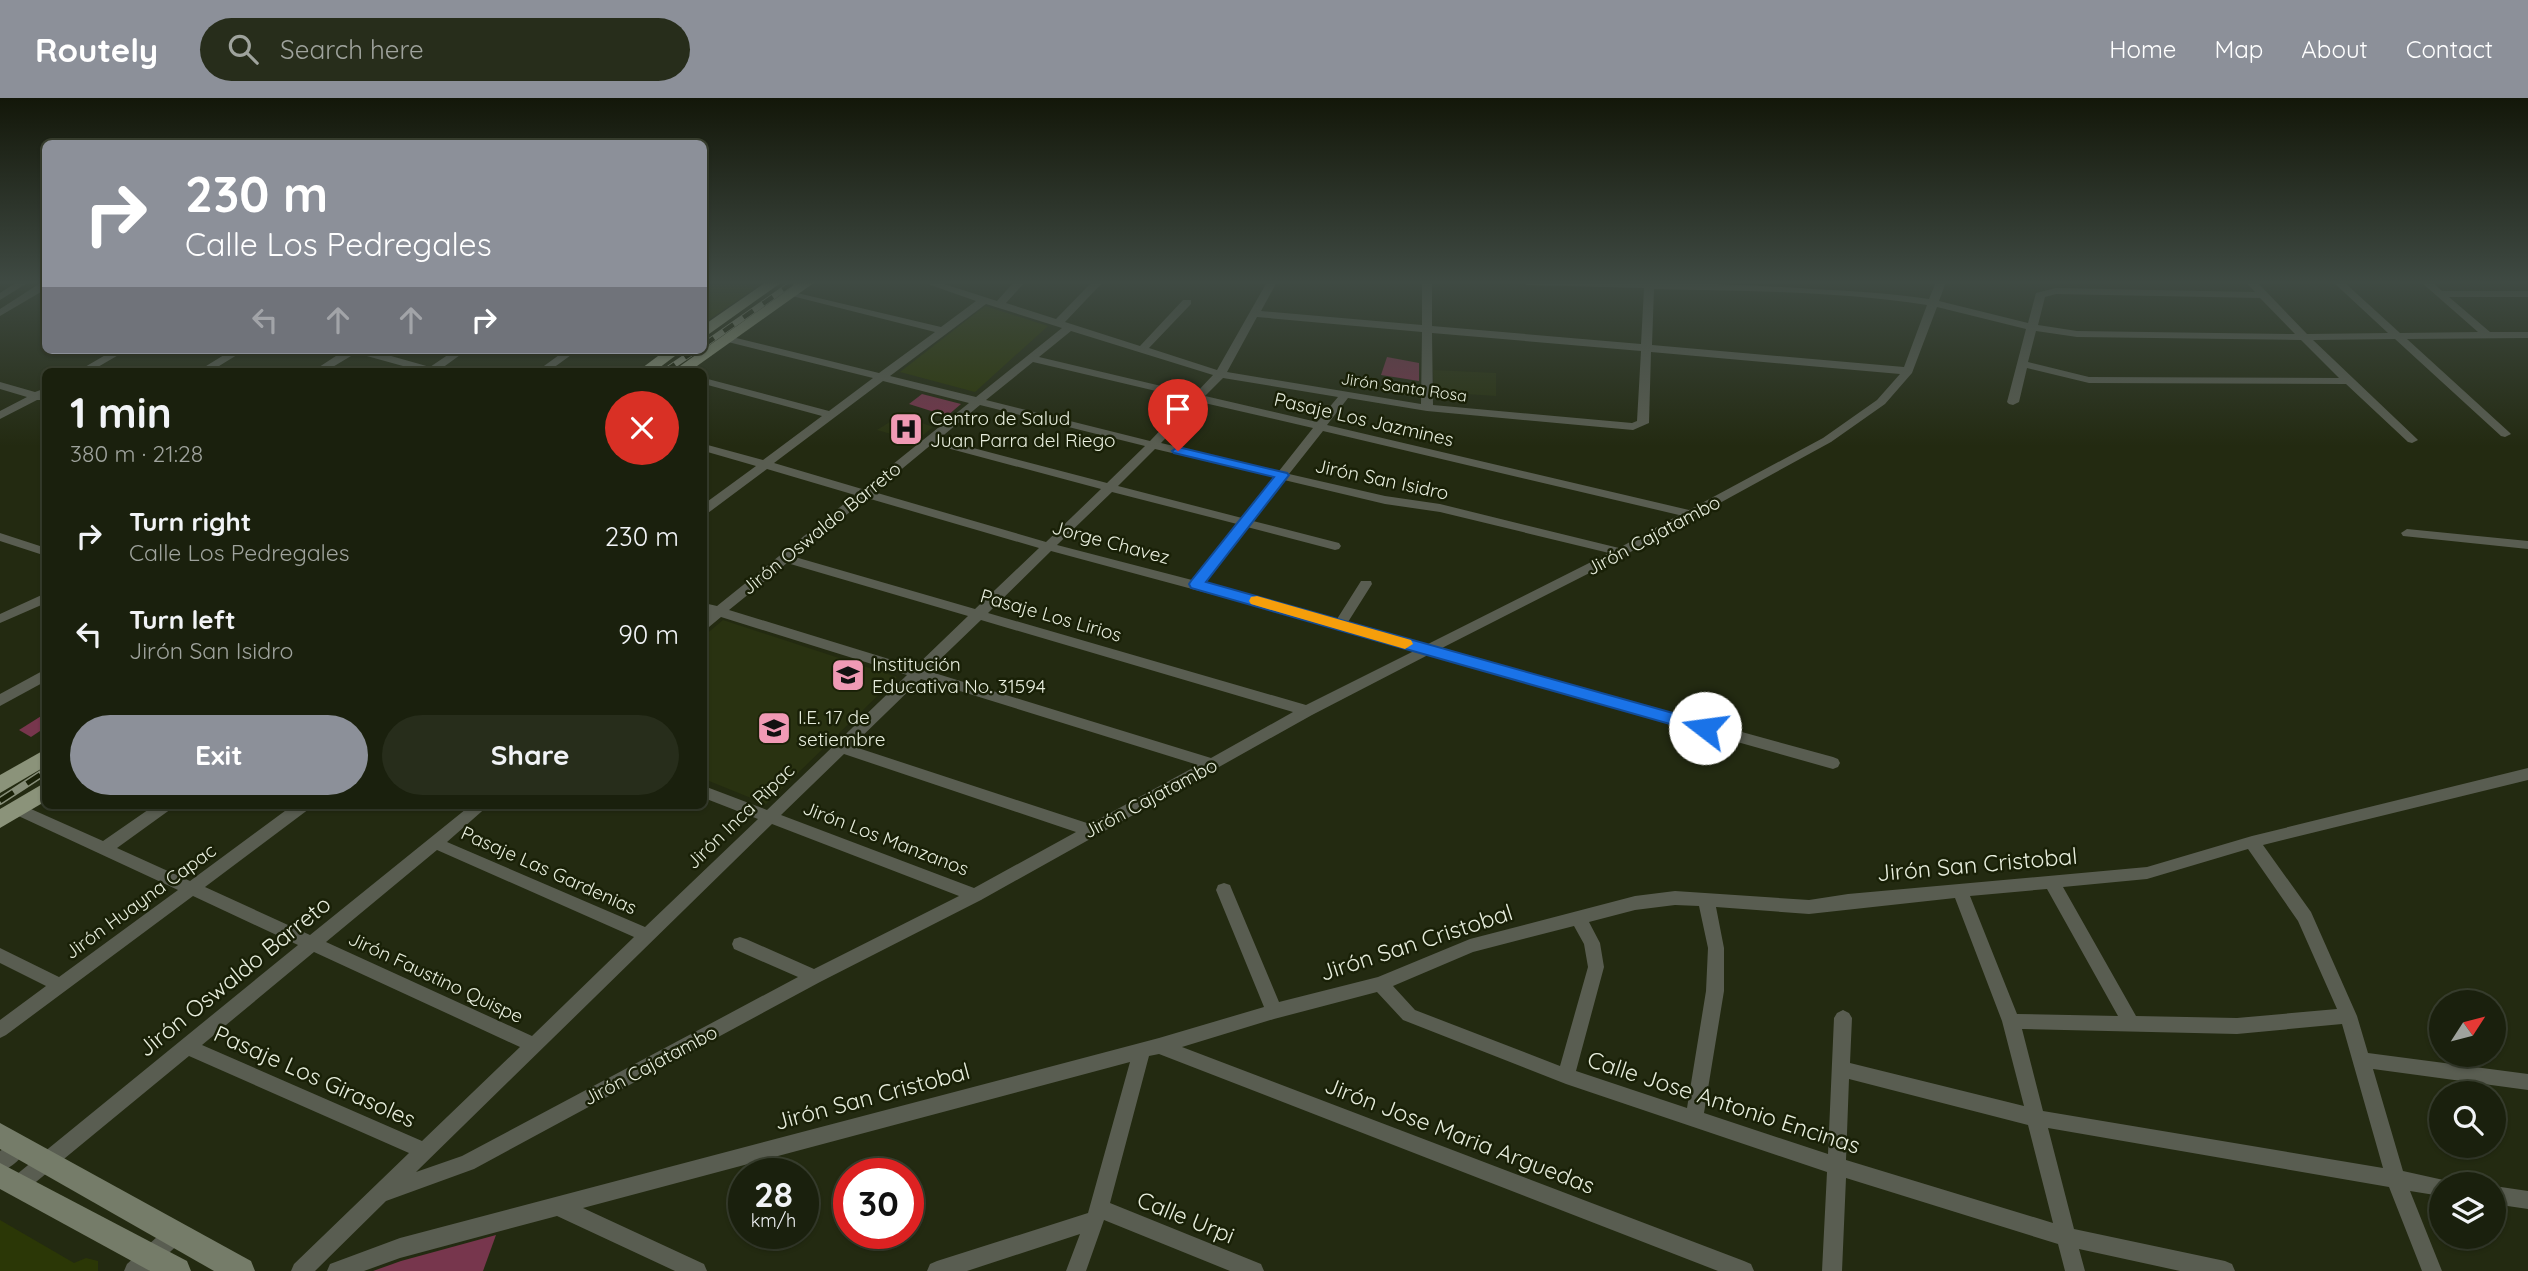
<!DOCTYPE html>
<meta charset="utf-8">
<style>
:root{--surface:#1a200d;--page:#272d1b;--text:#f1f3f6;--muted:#9fa39d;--line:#383e2e;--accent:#8c9099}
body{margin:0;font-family:Quicksand,sans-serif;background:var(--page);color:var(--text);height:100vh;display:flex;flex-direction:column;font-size:26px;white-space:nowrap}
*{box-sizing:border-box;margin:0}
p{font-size:23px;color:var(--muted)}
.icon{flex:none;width:38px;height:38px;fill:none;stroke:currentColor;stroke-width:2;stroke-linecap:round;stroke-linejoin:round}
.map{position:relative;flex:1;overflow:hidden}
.details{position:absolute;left:42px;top:270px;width:665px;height:441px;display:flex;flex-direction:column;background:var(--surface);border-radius:10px;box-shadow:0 2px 5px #0004,0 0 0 2px var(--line)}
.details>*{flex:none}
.top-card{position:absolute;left:42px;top:42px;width:665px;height:214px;border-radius:10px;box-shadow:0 2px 5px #0004,0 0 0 2px var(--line);background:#8c9099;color:#fff;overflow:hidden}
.needle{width:46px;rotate:54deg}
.fabs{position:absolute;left:2429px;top:892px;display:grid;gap:14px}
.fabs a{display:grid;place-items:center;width:77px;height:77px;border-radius:50%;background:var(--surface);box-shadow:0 2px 5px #0004,0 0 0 2px var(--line);font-size:35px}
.speed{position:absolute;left:728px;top:1060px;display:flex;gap:14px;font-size:35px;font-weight:700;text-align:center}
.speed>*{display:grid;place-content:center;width:91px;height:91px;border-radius:50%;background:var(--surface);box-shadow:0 2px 5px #0004,0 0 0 2px var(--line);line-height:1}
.speed small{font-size:18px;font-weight:400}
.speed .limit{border:10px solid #d22;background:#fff;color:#111}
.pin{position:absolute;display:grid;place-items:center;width:60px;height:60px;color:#fff;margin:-72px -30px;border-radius:50% 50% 50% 0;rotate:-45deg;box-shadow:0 0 7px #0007}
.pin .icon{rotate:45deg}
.me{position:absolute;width:77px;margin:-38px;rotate:285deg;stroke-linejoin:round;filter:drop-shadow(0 0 5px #0008)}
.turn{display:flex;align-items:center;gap:24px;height:147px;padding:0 28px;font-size:32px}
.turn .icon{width:91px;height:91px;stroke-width:2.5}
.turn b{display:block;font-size:49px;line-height:60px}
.lanes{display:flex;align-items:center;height:66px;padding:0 28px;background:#0003;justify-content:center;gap:35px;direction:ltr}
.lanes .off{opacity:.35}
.round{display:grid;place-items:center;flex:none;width:74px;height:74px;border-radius:37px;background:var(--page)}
.head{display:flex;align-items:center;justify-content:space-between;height:119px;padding:0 28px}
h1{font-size:42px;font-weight:800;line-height:52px}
.button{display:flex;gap:14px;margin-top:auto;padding:14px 28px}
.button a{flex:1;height:80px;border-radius:42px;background:var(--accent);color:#fff;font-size:28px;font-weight:800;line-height:80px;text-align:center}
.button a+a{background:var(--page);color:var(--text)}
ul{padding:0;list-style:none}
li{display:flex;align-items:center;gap:21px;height:98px;padding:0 28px}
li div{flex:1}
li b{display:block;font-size:26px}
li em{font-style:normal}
header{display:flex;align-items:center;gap:42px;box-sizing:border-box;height:98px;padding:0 35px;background:var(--accent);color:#fff}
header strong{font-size:33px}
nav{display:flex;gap:38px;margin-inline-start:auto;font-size:24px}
.search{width:490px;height:63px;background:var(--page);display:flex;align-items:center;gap:18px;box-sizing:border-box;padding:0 24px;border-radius:38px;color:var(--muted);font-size:26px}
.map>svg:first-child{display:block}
.built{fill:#293211}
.green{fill:#2b3706}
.building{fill:#77364d}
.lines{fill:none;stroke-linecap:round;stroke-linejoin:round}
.minor{fill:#595d51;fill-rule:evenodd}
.secondary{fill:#757c69;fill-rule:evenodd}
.primary{fill:#8b937a;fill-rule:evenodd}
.rail-far1-casing{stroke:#878e79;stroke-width:6}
.rail-casing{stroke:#878e79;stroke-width:8}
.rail-far1{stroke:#192007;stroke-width:4.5;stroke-dasharray:12;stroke-linecap:butt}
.rail{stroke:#192007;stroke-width:5;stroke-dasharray:16;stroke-linecap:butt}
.route{fill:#1a73e8;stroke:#114b97;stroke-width:2}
.slow{fill:#f59e0b}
.labels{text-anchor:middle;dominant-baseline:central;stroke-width:5;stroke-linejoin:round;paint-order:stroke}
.far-street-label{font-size:16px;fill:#e7eddd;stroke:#192007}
.poi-label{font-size:19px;fill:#e7eddd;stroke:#192007;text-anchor:start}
.street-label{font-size:19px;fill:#e7eddd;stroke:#192007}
.near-street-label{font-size:23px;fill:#e7eddd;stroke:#192007}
</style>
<header>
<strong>Routely</strong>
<div class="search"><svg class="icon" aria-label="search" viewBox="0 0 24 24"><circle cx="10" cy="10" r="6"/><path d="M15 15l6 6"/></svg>Search here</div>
<nav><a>Home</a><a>Map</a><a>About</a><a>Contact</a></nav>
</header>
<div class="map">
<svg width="2528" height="1173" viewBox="0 0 2528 1173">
<rect width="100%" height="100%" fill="#232a11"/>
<g class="built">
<polygon points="1433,272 1496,275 1496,298 1434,294"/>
<polygon points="901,317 933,329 916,343 877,332"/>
<polygon points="723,522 897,579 766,706 704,681 704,538"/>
</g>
<g class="green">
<polygon points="704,184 740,184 754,191 704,225"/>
<polygon points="985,208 1048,228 975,294 900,274"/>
<polygon points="0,1122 74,1165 86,1160 98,1163 98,1173 0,1173"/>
</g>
<g class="building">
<polygon points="1387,259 1419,265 1419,283 1381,277"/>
<polygon points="922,296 961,306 947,318 909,306"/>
<polygon points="46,615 46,629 31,639 19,632"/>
<polygon points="496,1137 483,1173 373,1173 401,1163"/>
</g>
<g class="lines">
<g class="minor">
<polygon points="17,184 29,184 0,202 0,195"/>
<polygon points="42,184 46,184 46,191 0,218 0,211"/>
<path d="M 922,184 L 938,184 L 997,203 L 1014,184 L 1025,184 L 1006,205 L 1056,221 L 1092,184 L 1103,184 L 1065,224 L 1140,248 L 1183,202 L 1191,202 L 1191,206 L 1149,250 L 1217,272 L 1267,184 L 1277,184 L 1261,213 L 1422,227 L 1422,184 L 1432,184 L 1432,228 L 1641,246 L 1644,190 L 1527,187 L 1522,184 C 1619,184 1715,184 1812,191 C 1851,193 1890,195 1929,201 L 1936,184 L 1946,184 L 1939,203 L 2028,225 L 2036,195 L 2056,190 L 2255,194 L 2246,184 L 2257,184 L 2307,236 L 2388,235 L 2333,184 L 2344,184 L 2400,235 L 2478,234 L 2421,184 L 2432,184 L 2442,193 L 2528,193 L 2528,199 L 2449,199 L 2490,234 L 2528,234 L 2528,240 L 2407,241 L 2509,334 L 2511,336 L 2505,339 L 2501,338 L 2395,241 L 2313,242 L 2416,340 L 2418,342 L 2412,345 L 2408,344 L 2346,286 L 2089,285 L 2027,270 L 2019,304 L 2013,307 L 2009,306 L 2007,304 L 2026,231 L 1937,209 L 1912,275 L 1885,306 L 1831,344 L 1625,457 L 1440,551 L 1833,659 L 1838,661 L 1840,665 L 1838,669 L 1833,671 L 1428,557 L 1312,617 L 981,802 L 820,884 L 474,1071 L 386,1103 L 315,1173 L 291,1173 L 294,1166 L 409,1055 L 189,958 L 25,1093 L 18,1096 L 11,1093 L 9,1087 L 11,1081 L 298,847 L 193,798 L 6,937 L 0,940 L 0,922 L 46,888 L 0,865 L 0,850 L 59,879 L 178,792 L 12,715 L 9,711 L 12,707 L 22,707 L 103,743 L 155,707 L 174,707 L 171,711 L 117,750 L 190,783 L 293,707 L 312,707 L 309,711 L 205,789 L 310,837 L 471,707 L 489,707 L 447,744 L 645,829 L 758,721 L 704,700 L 704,688 L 767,712 L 907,577 L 721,519 L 709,529 L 704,530 L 704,519 L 709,515 L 704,513 L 704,505 L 717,508 L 855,397 L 767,371 L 708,415 L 704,416 L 704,406 L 756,368 L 704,353 L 704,346 L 763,362 L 822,318 L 704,286 L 704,280 L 829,313 L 873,280 L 724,243 L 723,241 L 728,238 L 879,275 L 935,234 L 788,197 L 793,194 L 941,229 L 976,203 ZM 1654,191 C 1745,193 1837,193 1927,207 L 1904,269 L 1652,247 ZM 2056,196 L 2260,200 L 2295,236 L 2077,233 L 2038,227 L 2045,199 ZM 986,206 L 1062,230 L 976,299 L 890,278 ZM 1257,219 L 1422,234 L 1421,306 L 1227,274 ZM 1071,233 L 1213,277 L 1195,296 L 1039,259 ZM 2036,233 L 2077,239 L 2301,242 L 2339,280 L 2089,279 L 2028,264 ZM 1432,235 L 1641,253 L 1637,323 L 1632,325 L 1433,307 ZM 1651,254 L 1900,276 L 1877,302 L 1823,340 L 1689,412 L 1327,327 L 1348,300 L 1427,313 L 1633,332 L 1649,325 ZM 1033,264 L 1190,301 L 1150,343 L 986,302 ZM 1223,280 L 1338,299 L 1317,324 L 1205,298 ZM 883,283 L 969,305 L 862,391 L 774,365 ZM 1200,304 L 1313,330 L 1279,373 L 1161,345 ZM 980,307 L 1145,348 L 1107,385 L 939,341 ZM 1323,333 L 1679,417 L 1619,450 L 1440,406 L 1385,398 L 1289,376 ZM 932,346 L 1101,391 L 1046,444 L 874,394 ZM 1155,351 L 1274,379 L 1242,420 L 1118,388 ZM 1284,382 L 1385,406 L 1440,414 L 1609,455 L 1426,547 L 1348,524 L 1372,486 L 1371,483 L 1361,483 L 1337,521 L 1203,485 L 1247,429 L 1335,452 L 1339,451 L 1341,448 L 1339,445 L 1253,423 ZM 1112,394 L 1237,426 L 1192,482 L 1057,447 ZM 867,400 L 1039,450 L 975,511 L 795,459 ZM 1051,453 L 1337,530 L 1414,553 L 1306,607 L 988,515 ZM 787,465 L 968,518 L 915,569 L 729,512 ZM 981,522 L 1293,614 L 1211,660 L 928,573 ZM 921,581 L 1198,667 L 1090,726 L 852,648 ZM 844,656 L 1076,734 L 974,790 L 781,717 ZM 772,726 L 959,798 L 814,871 L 746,841 L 740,839 L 734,841 L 732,846 L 734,851 L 798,879 L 462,1058 L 416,1074 ZM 437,752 L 634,839 L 532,938 L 326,844 ZM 314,854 L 520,949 L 422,1043 L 202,947 Z"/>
<polygon points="114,252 127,252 91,273 78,273"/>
<polygon points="232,252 245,252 211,273 198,273"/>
<polygon points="345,252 370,252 430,269 455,252 467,252 438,273 421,273 356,255 326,273 313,273"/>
<polygon points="566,252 578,252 549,273 537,273"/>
<polygon points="0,284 35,294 46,290 46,302 37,302 0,321 0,313 27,299 0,291"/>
<polygon points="2407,431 2528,443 2528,451 2403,438 2401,435"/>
<polygon points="0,435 46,450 46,458 0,443"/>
<polygon points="46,495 46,505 0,525 0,516"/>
<polygon points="46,571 46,583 0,608 0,596"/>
<path d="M 2528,670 L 2528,682 L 2263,747 L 2311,814 L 2357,918 L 2368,955 L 2528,976 L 2528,992 L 2373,971 L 2403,1073 L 2448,1083 L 2450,1087 L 2441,1087 L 2441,1098 L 2410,1093 L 2442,1173 L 2422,1173 L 2389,1089 L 2048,1030 L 2074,1131 L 2225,1163 L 2232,1166 L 2235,1173 L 2180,1173 L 2079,1151 L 2085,1173 L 2065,1173 L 2058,1146 L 1846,1080 L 1842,1173 L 1822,1173 L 1827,1074 L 1566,986 L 1403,922 L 1377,894 L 1274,921 L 1182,949 L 1744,1163 L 1751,1166 L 1754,1173 L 1718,1173 L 1159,956 L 1149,958 L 1110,1105 L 1261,1166 L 1264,1173 L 1230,1173 L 1104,1122 L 1086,1173 L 1066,1173 L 1080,1136 L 967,1173 L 927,1173 L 930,1166 L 937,1163 L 1088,1115 L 1130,964 L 583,1110 L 704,1166 L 707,1173 L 675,1173 L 557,1118 L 400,1160 L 364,1173 L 327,1173 L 330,1166 L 400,1140 L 1159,940 L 1264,909 L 1216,792 L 1218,787 L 1224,785 L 1230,787 L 1232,792 L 1279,904 L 1378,879 L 1470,841 L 1635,798 L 1675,793 L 1809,802 L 1848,796 L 2147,769 L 2252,738 ZM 2248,751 L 2298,823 L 2337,911 L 2237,920 L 2136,918 L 2063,789 L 2147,781 ZM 2047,791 L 2118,918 L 2017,916 L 1970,798 ZM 1955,800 L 2002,923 L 2024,1008 L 1850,965 L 1852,920 L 1849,915 L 1843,912 L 1837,915 L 1834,920 L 1828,1056 L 1704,1015 L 1724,893 L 1724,850 L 1716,809 L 1809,816 ZM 1675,807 L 1699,808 L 1708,850 L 1706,893 L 1687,1010 L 1576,973 L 1604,869 L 1600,845 L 1589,824 L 1635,812 ZM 1574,828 L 1584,846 L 1588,869 L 1560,968 L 1415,912 L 1393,888 L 1473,854 ZM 2342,926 L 2383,1070 L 2043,1013 L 2022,931 L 2237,936 ZM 1849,981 L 2028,1027 L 2053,1125 L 1846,1062 Z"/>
<path d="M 19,1039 L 26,1042 L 28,1048 C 24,1059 11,1070 0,1074 L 0,1053 Z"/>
<polygon points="2494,1088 2528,1093 2528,1111 2494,1106"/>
<polygon points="175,1126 182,1129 185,1136 182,1143 149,1173 124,1173 127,1166 168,1129"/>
</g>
<g class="secondary">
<polygon points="0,1025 251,1163 255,1173 214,1173 0,1051"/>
<polygon points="0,1065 187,1163 191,1173 150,1173 0,1091"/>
</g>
<g class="primary">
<polygon points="766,184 782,184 709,236 704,237 704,227"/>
<polygon points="799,184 815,184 690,273 673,273"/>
<polygon points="666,252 683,252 655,273 638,273"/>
<polygon points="46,651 46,668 0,695 0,677"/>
<polygon points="46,684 46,703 0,730 0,711"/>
</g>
<g class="rail-far1-casing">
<g id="rail-far1">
<polyline points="704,247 794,184"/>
<polyline points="665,273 696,252"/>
</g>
</g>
<g class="rail-casing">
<polyline id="rail" points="0,703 46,673"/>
</g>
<use href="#rail-far1" class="rail-far1"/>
<use href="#rail" class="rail"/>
</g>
<linearGradient id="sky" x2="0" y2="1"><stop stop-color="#131709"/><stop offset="0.53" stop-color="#3f4a43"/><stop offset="1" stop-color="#3f4a43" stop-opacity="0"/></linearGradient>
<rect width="2528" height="348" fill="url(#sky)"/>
<polygon class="route" points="1178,349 1287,375 1289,377 1206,484 1705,624 1713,630 1705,636 1191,490 1189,486 1191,483 1274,379 1174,355 1172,353"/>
<polygon class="slow" points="1257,498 1411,542 1413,546 1405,551 1251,506 1249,503 1251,499"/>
<defs>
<g id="hospital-square" transform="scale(1.75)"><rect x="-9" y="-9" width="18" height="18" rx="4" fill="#f09ab5" stroke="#192007"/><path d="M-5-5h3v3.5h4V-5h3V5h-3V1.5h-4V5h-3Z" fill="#111"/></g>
<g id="school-square" transform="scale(1.75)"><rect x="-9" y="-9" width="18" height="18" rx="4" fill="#f09ab5" stroke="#192007"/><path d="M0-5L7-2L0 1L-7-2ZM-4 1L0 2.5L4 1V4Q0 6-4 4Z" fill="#111"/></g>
</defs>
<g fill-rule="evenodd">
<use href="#hospital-square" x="906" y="331"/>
<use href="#school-square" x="848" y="577"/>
<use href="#school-square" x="774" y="630"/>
</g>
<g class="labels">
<g class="far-street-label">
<text transform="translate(1404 289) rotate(8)">Jirón Santa Rosa</text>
</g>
<g class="poi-label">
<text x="930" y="320">Centro de Salud<tspan x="930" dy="22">Juan Parra del Riego</tspan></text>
<text x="872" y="566">Institución<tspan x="872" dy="22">Educativa No. 31594</tspan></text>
<text x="798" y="619">I.E. 17 de<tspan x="798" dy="22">setiembre</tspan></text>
</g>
<g class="street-label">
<text transform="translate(1364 321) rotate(13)">Pasaje Los Jazmines</text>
<text transform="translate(1382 381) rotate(12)">Jirón San Isidro</text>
<text transform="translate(821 430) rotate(-39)">Jirón Oswaldo Barreto</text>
<text transform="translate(1653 437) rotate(-28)">Jirón Cajatambo</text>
<text transform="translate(1111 444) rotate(15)">Jorge Chavez</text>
<text transform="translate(1051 517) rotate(16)">Pasaje Los Lirios</text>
<text transform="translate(1150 700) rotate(-28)">Jirón Cajatambo</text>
<text transform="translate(740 718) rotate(-44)">Jirón Inca Ripac</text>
<text transform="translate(886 740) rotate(21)">Jirón Los Manzanos</text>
<text transform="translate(549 772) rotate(24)">Pasaje Las Gardenias</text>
<text transform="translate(140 803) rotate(-36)">Jirón Huayna Capac</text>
<text transform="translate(436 879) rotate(25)">Jirón Faustino Quispe</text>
<text transform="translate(650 967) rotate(-28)">Jirón Cajatambo</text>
</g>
<g class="near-street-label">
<text transform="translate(1977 766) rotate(-5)">Jirón San Cristobal</text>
<text transform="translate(1416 844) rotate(-18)">Jirón San Cristobal</text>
<text transform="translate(234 878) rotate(-39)">Jirón Oswaldo Barreto</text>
<text transform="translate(315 978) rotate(24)">Pasaje Los Girasoles</text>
<text transform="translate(872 998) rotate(-15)">Jirón San Cristobal</text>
<text transform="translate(1724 1004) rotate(18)">Calle Jose Antonio Encinas</text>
<text transform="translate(1460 1037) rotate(21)">Jirón Jose Maria Arguedas</text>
<text transform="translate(1186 1119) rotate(22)">Calle Urpi</text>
</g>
</g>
</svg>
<div class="fabs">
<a><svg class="needle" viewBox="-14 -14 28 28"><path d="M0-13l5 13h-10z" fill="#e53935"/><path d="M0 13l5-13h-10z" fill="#9fa39d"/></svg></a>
<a><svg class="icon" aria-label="search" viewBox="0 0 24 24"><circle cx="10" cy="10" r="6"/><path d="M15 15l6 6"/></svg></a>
<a><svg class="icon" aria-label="layers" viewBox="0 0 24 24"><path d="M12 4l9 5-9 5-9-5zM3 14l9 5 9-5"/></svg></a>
</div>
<div class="speed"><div>28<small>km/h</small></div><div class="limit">30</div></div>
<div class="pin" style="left:1178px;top:353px;background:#d93025"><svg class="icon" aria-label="arrive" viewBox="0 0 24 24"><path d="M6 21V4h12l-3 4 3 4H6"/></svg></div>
<svg class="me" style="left:1705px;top:630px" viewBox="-20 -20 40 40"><circle r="19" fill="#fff"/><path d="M0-13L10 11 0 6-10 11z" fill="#1a73e8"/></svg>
<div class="top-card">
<div class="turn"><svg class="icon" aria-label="right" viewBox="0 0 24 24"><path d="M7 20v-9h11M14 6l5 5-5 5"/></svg><div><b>230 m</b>Calle Los Pedregales</div></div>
<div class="lanes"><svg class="icon off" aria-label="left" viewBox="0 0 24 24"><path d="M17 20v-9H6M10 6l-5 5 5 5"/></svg><svg class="icon off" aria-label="ahead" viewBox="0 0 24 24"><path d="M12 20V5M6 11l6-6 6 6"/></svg><svg class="icon off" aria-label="ahead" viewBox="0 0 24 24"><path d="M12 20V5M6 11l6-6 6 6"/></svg><svg class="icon" aria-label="right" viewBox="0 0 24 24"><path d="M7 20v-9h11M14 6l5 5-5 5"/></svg></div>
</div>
<section class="details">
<div class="head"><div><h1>1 min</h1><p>380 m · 21:28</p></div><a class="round" style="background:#d93025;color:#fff"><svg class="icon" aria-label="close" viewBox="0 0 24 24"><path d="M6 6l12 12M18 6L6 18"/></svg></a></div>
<ul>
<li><svg class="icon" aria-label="right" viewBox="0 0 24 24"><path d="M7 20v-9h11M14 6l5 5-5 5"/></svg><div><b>Turn right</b><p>Calle Los Pedregales</p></div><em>230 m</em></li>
<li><svg class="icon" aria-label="left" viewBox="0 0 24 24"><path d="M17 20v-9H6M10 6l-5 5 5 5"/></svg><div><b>Turn left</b><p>Jirón San Isidro</p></div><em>90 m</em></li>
</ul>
<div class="button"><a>Exit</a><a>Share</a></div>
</section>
</div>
